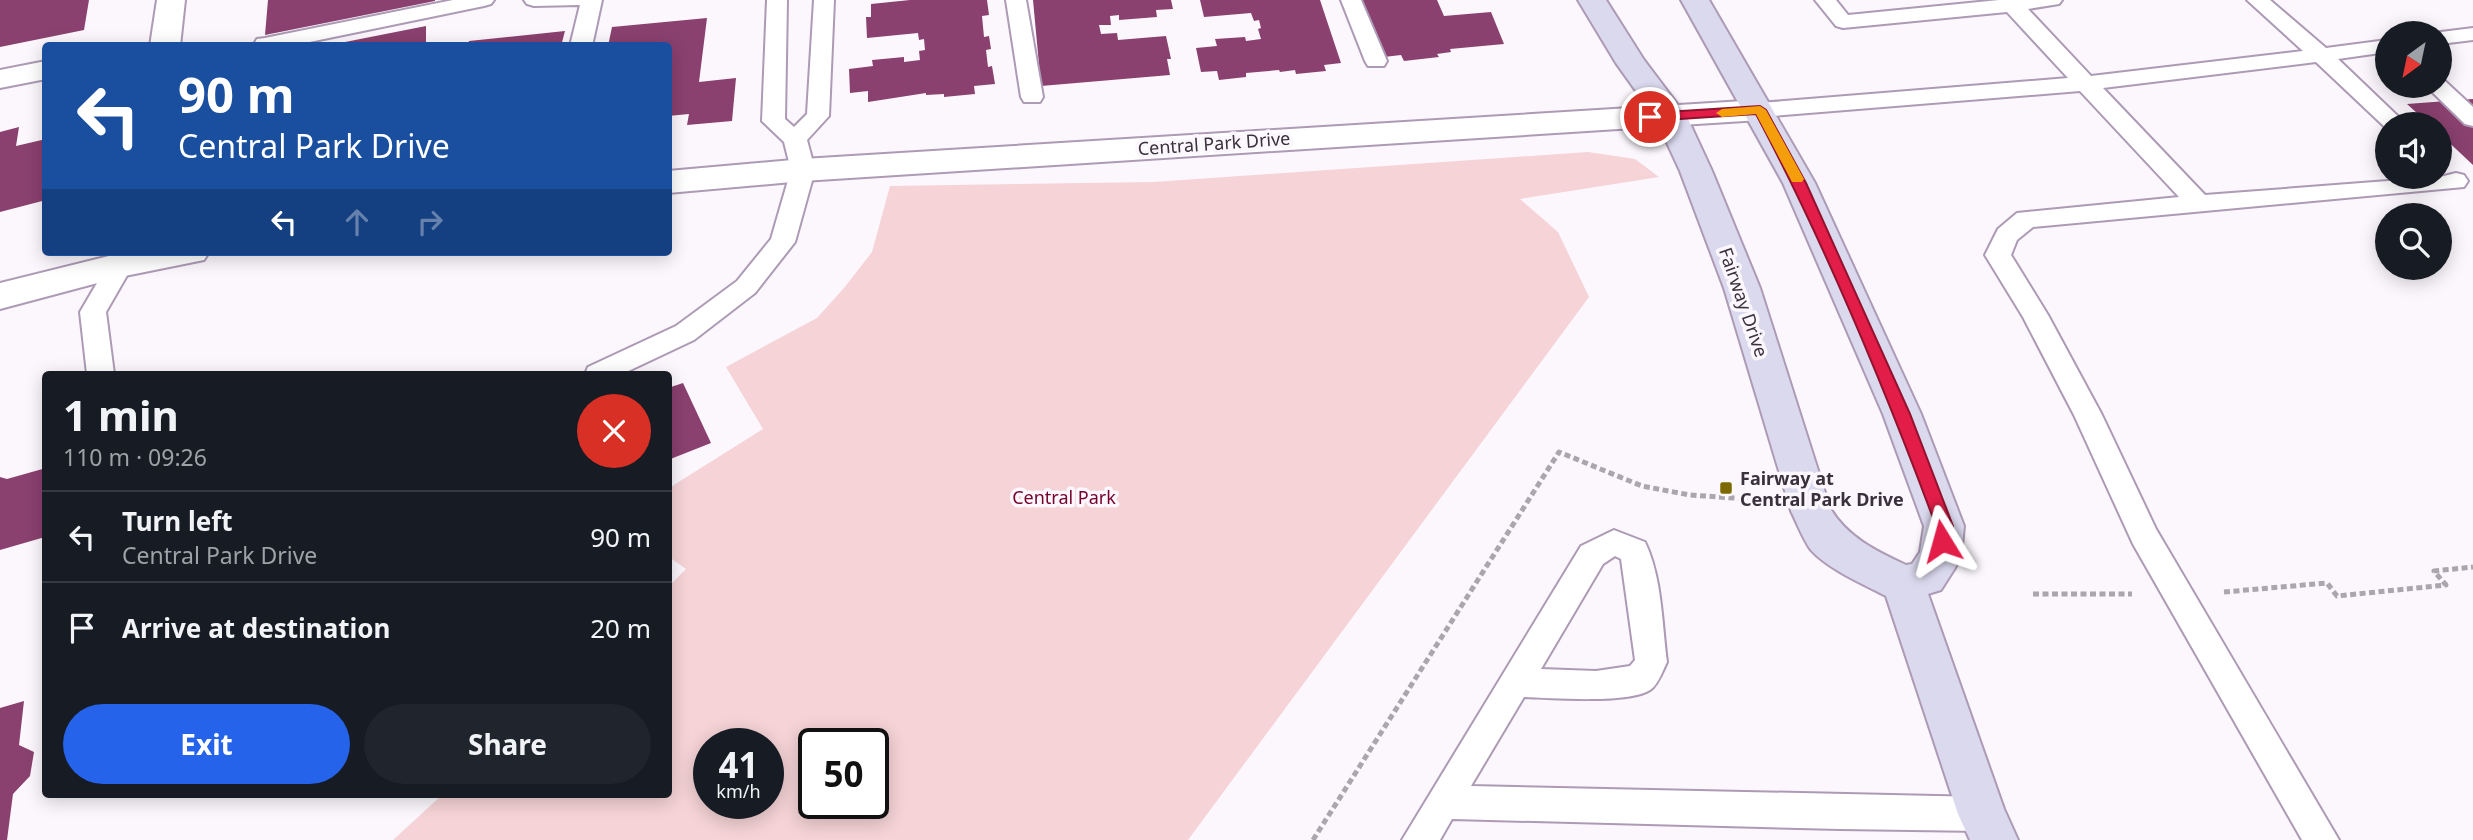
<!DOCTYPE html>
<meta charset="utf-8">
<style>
:root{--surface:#171b24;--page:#20242c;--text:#f1f3f6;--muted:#9ea1a6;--line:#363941;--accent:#2563eb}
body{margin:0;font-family:"Noto Sans",sans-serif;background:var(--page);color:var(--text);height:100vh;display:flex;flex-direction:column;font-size:26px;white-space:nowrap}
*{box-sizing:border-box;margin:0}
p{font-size:23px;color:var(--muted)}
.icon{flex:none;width:38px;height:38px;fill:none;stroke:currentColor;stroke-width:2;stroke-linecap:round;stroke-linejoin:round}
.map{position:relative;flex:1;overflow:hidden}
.drawer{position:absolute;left:42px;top:371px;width:630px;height:427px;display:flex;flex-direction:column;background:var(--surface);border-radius:7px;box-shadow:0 4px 18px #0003}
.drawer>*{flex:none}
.top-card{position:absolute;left:42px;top:42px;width:630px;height:214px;border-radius:7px;box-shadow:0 4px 18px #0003;background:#1a4fa0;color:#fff;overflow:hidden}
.needle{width:46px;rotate:213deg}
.fabs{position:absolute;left:2375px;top:21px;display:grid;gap:14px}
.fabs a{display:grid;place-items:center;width:77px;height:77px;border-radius:50%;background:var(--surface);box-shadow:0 4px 18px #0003;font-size:35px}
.speed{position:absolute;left:693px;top:728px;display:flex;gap:14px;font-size:35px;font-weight:700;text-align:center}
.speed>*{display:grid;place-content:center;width:91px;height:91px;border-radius:50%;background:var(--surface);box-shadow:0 4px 18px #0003;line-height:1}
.speed small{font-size:18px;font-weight:400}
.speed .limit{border:4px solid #111;border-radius:10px;background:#fff;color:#111}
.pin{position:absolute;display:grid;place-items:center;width:60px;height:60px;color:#fff;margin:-30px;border:4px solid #fff;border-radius:50%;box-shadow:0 2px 7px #0007}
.me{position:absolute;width:77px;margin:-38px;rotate:352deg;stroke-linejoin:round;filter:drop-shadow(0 0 5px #0008)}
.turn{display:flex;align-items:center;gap:24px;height:147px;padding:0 21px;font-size:32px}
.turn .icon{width:91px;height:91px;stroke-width:2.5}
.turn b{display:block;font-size:49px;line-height:60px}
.lanes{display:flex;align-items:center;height:66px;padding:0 21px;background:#0003;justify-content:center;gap:35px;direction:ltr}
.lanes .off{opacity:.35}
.round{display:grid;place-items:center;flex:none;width:74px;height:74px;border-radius:37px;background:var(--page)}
.headline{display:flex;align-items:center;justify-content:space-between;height:119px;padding:0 21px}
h1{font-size:42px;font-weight:700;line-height:52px}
.cta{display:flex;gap:14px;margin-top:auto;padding:14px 21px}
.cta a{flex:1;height:80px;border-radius:42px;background:var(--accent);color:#fff;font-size:28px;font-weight:700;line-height:80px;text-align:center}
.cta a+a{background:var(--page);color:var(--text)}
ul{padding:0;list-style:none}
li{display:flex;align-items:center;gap:21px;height:91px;padding:0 21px;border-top:2px solid var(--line)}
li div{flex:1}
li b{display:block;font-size:26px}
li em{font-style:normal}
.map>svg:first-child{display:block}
.green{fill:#f5d3d6;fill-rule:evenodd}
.building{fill:#8a416f}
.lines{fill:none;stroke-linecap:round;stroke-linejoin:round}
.service-casing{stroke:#ad9ab5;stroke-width:4}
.minor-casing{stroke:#ad9ab5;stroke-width:4}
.tertiary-casing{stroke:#ad9ab5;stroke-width:4}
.secondary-casing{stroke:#ad9ab5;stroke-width:4}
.path{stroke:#aba5ad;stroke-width:5;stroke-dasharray:6 3.5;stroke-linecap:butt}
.service{fill:#fff;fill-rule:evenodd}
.minor{fill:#fff;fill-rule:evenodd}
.tertiary{fill:#fff;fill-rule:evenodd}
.secondary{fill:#dbd9ee;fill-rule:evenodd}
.route{fill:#e11d48;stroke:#92132f;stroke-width:2}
.slow{fill:#f59e0b}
.poi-dot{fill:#7c6900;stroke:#fbf7fd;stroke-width:2.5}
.labels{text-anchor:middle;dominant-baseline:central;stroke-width:7;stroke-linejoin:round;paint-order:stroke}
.street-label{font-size:18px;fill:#39313c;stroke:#fbf7fd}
.poi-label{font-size:18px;font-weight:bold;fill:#39313c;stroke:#fbf7fd;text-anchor:start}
.park-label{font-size:18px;fill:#760028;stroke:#fbf7fd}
</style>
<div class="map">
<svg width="2473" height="840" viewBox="0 0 2473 840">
<rect width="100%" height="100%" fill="#fbf7fd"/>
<path class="green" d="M 1588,152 L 1635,159 L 1659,177 L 1520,199 L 1558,232 L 1589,297 L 1188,840 L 393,840 L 442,795 L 668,794 L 669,586 L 686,569 L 669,557 L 669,488 L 763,429 L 726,367 L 817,318 L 844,288 L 872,252 L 890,186 L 1154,182 ZM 709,744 L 768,744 L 768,803 L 709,803 ZM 814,744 L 873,744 L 873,803 L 814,803 Z"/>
<g class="building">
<polygon points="0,0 89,0 84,30 0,47"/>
<polygon points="268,0 435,0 435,1 265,35"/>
<polygon points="910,0 987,0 989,15 982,16 984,37 989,36 991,49 986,50 988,67 992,66 995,84 974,86 975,94 944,97 944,94 926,95 926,93 868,102 868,91 850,93 849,69 873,66 872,60 904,57 904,62 920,60 919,51 925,50 924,39 919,40 918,33 867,38 866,17 871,17 871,4"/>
<polygon points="1033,0 1171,0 1173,9 1156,10 1157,17 1119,20 1119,15 1110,16 1111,25 1099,25 1101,34 1117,33 1118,40 1166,36 1171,59 1167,59 1170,75 1041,86"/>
<polygon points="1200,0 1320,0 1341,63 1324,65 1326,71 1296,74 1295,70 1280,72 1279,70 1246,73 1246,77 1219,80 1217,71 1201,72 1196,48 1217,46 1215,39 1245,37 1246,41 1261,39 1258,29 1261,28 1259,20 1254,21 1251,13 1204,17"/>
<polygon points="1360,0 1437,0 1444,16 1491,12 1504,44 1450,49 1451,52 1437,54 1439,57 1404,61 1401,55 1384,57"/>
<polygon points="707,18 699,82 736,78 732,121 687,125 689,114 668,116 668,46 608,46 612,27"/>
<polygon points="426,26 426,46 335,46 335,44"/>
<polygon points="565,31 561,46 468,46 469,41"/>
<polygon points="2473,99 2473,165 2440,134 2440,124 2429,124 2407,104"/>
<polygon points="19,127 16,146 46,139 46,200 0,212 0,132"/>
<polygon points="683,383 711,443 668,460 668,388"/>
<polygon points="46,468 45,537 0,550 0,477 7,479"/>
<polygon points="24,701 19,745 34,752 30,776 13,794 7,840 0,840 0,708"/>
</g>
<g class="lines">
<g class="service-casing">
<g id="service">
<polygon points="453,0 494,0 491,4 484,6 290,46 254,44 257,39 265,38"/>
<polygon points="524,0 602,0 592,46 570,46 580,5 534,6 527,4"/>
<polygon points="767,0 787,0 785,119 794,127 807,114 814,0 834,0 829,116 807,140 815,170 795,242 755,293 694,340 622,374 585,374 588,367 676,326 737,281 771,239 791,170 784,142 762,121"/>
<polygon points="1006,0 1026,0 1043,97 1040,102 1024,102 1021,97"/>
<polygon points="1341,0 1361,0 1387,61 1384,66 1368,66 1365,61"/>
<polygon points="1815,0 1836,0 1848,15 1999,0 2062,0 2059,4 2028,9 2091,76 2303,51 2247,0 2270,0 2326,48 2387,40 2387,52 2338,59 2406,124 2387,124 2387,129 2316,62 2103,88 2205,195 2440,177 2456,173 2464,175 2468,181 2464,187 2033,227 2017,240 2011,255 2048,315 2102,415 2156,529 2339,840 2302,840 2133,544 2074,415 2023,317 1985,255 1998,229 2017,213 2179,197 2080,91 1760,117 1752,115 1749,110 1752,105 1760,103 2068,78 2007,12 1843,28 1836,26"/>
<polygon points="2473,28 2473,40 2440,44 2440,33 2433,33"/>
<polygon points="2440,80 2445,81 2473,107 2473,126 2465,124 2426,86 2440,86"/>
<polygon points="120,256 129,259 133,265 106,312 114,374 87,374 80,312 111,259"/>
<path d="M 1614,530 L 1645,542 C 1662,577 1662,624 1667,662 C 1663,670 1658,685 1650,690 C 1628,704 1552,698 1524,697 L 1471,786 L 1982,797 L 1994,802 L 1999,814 L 1994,826 L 1982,831 L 1840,829 L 1452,819 L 1440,840 L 1402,840 L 1581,546 ZM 1615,556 L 1621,559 L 1635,660 L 1630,666 L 1596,671 L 1541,669 L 1603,564 Z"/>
</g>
</g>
<g class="minor-casing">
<g id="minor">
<polygon points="157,0 185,0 180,46 150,46"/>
<polygon points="46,61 46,79 0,88 0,70"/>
</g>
</g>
<g class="tertiary-casing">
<g id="tertiary">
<polygon points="1760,100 1771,103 1776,110 1771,117 1760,120 803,181 668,193 668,171 803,159"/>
<polygon points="125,252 209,252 204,260 120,277 0,309 0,283"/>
</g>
</g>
<g class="secondary-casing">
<path id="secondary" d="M 1578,0 L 1606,0 L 1644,60 L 1687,117 L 1712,171 L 1760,288 L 1830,508 C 1847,537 1876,551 1906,565 L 1912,564 L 1920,552 L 1924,526 L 1883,414 L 1783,183 L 1681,0 L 1709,0 L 1815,183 L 1921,414 L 1964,526 L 1961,556 L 1955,568 L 1941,590 L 1928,594 L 2004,809 L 2018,840 L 1970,840 L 1958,814 L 1886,596 C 1863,584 1828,569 1811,550 C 1803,539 1797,523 1791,511 L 1724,288 L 1680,171 L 1656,119 L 1616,63 Z"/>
</g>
<g class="path">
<polyline points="2224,592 2327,583 2337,596 2446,585 2434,571 2473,567"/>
<polyline points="2033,594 2132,594"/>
<polyline points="1313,840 1559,452 1642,486 1690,495 1748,499"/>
</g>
<use href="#service" class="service"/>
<use href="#minor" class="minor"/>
<use href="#tertiary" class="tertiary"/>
<use href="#secondary" class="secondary"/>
</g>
<path class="route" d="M 1760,106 L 1766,110 L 1806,183 L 1910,414 L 1953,526 L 1948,546 L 1936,546 L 1933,541 L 1936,526 C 1884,386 1826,246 1756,114 L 1650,121 L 1643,117 L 1650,113 Z"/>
<polygon class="slow" points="1760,106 1766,110 1804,179 1802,182 1792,182 1756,114 1722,117 1716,113 1722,109"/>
<rect class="poi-dot" x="1719" y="481" width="14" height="14" rx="3.5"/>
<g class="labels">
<g class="street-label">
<text transform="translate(1214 143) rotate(-4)">Central Park Drive</text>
<text transform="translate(1744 302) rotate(71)">Fairway Drive</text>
</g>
<g class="poi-label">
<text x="1740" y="478">Fairway at<tspan x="1740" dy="21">Central Park Drive</tspan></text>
</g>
<g class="park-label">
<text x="1064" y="497">Central Park</text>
</g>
</g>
</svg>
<div class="fabs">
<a><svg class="needle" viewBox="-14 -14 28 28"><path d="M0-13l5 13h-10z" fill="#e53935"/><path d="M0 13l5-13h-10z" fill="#9ea1a6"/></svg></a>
<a><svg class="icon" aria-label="sound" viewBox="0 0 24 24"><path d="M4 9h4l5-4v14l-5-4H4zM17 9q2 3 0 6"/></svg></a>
<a><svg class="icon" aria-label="search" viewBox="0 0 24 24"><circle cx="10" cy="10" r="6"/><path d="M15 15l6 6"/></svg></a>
</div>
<div class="speed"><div>41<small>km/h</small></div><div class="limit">50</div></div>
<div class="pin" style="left:1650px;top:117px;background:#d93025"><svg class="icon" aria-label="arrive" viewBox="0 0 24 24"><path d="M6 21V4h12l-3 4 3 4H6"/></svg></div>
<svg class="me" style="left:1942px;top:541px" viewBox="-20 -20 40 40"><path d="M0-17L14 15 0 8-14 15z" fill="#e11d48" stroke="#fff" stroke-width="4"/></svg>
<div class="top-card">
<div class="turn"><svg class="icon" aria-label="left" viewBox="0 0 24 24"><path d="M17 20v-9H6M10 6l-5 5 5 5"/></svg><div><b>90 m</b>Central Park Drive</div></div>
<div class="lanes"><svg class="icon" aria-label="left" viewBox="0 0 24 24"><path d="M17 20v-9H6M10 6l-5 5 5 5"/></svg><svg class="icon off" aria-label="ahead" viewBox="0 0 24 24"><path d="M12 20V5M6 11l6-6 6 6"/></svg><svg class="icon off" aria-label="right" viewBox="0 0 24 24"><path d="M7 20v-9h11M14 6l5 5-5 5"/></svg></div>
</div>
<section class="drawer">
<div class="headline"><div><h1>1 min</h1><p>110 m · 09:26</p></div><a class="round" style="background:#d93025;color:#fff"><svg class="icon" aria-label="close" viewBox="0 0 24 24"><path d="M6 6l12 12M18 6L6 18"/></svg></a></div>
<ul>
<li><svg class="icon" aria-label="left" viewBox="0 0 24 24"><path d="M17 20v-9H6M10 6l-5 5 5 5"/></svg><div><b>Turn left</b><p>Central Park Drive</p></div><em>90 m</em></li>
<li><svg class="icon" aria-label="arrive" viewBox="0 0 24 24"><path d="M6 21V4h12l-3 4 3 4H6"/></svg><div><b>Arrive at destination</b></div><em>20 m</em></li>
</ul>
<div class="cta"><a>Exit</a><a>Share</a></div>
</section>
</div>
